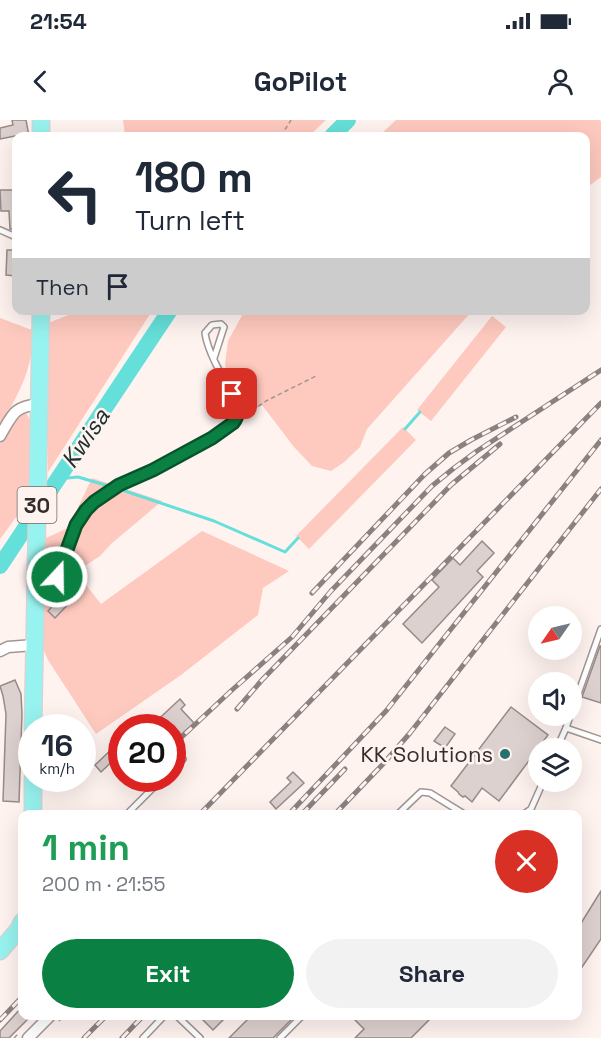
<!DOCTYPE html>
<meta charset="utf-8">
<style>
:root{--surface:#fff;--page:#f2f2f3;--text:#1f2937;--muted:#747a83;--accent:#0b8043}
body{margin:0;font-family:"Space Grotesk",sans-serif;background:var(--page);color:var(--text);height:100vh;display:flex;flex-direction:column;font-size:22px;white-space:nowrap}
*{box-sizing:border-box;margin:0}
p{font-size:20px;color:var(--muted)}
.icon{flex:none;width:33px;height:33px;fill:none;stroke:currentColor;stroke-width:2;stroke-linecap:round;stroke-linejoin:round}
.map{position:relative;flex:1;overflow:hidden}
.panel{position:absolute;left:18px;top:690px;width:564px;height:210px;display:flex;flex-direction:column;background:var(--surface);border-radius:12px;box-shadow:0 6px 24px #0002}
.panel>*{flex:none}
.banner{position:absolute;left:12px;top:12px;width:578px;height:183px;border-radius:12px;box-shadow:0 6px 24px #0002;background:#fff;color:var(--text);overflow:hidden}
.needle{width:39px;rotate:236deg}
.buttons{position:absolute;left:528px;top:486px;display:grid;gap:12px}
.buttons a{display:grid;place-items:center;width:54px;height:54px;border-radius:50%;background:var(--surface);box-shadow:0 6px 24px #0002;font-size:30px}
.speed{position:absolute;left:18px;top:594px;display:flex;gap:12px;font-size:30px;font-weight:700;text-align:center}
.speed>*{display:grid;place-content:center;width:78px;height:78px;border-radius:50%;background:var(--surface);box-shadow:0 6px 24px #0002;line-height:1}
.speed small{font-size:15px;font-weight:400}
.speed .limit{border:9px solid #d22;background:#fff;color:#111}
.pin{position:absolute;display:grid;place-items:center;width:51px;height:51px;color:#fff;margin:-26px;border-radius:12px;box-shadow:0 3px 9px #0006}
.me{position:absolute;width:66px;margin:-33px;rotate:21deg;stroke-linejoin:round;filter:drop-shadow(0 0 4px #0008)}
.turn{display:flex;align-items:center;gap:21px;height:126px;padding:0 24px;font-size:27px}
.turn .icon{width:78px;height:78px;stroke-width:2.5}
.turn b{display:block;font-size:42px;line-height:51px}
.then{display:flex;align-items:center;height:57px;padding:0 24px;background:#0003;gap:12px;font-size:22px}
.round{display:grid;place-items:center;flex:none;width:63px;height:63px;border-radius:32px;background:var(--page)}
.headline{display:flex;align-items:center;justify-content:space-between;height:102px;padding:0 24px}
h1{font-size:36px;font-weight:700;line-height:45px;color:#1e9e55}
.primary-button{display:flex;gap:12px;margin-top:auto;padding:12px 24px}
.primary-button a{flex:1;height:69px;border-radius:36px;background:var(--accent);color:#fff;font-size:24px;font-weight:700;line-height:69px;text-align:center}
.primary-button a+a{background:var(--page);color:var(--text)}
.status{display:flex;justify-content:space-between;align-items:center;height:42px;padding:0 30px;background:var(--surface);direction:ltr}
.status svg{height:16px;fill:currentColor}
header{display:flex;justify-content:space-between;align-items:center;height:78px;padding:0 24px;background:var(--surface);font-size:27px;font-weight:700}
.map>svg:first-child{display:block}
.green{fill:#fec9be}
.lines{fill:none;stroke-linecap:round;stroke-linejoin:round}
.stream{stroke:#65dfd9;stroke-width:3}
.river{stroke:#65dfd9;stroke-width:16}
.building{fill:#ddd1cf;stroke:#968b89;stroke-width:1.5}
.lane-casing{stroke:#a19694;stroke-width:8}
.street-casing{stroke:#a19694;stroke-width:13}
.primary-casing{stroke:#d6d5d5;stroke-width:19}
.path{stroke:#a09795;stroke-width:1.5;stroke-dasharray:4.5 3;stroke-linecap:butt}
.lane{stroke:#fff;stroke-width:5}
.street{stroke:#fff;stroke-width:10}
.primary{stroke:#97f3ef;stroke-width:16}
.rail-casing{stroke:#8a8281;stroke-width:5}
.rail{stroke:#fff3f0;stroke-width:3;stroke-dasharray:9;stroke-linecap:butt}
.route-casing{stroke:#07532c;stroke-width:15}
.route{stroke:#0b8043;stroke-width:10}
.poi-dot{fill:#26706d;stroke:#fff3f0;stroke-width:2}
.labels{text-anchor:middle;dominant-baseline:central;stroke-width:5;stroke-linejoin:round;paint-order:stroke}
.shield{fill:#fff3f0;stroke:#706968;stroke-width:1.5}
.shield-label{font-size:21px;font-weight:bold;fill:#332e2d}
.poi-label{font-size:22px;fill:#332e2d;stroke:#fff3f0;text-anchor:end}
.water-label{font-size:24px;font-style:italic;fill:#1a302f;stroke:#fff3f0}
</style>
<div class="status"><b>21:54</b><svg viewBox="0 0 49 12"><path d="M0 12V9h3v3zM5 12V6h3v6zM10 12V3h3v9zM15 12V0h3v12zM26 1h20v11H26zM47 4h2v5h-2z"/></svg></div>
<header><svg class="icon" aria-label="back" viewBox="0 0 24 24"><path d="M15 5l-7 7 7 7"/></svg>GoPilot<svg class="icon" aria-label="person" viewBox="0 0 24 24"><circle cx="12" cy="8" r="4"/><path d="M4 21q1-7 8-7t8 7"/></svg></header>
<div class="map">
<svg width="601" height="918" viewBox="0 0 601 918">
<rect width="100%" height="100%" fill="#fff3f0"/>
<g class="green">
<polygon points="123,0 326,0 309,16 125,16"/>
<polygon points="396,0 599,0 601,1 601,57 585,69 585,16 379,16"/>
<polygon points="245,190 472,190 472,191 367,309 360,327 343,343 331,351 312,346 294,327 262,285 243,297 242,284 230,264 225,244 228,221"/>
<polygon points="79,191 152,191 48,352 48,203"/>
<polygon points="492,196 506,207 431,301 417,290"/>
<path d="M 0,198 L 32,210 C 32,218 33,227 31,235 C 27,261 12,284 0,307 Z"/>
<polygon points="24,294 27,294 31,303 28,381 0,419 0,324 12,301 19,295"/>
<polygon points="403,307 416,320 309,429 296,416"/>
<polygon points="92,358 162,381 111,424 100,436 76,452 101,484 202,411 289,451 263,468 258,495 181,555 96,614 48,540 42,526 41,491 46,418 68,408"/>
</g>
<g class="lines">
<g class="stream">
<polyline points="405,309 420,292"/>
<polyline points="57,359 78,357 112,367"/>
<polyline points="119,369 214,401 285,432 298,418"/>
</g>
<g class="river">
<polyline points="332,16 348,0"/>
<polyline points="0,446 170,190"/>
</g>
</g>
<g class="building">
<polygon points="12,0 26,0 29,16 15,16 0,19 0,8 13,5"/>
<polygon points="0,70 16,70 16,109 10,109 9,91 1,91"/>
<polygon points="7,130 16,130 16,156 6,155"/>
<polygon points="482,421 494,433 477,451 483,457 422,523 403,504 439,467 432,460 453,438 460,445"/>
<polygon points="67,470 75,477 55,498 48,491"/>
<polygon points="600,526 601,526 601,583 582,577"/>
<polygon points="15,560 21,574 22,594 19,682 3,681 6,594 3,576 0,566"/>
<polygon points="180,579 185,585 181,589 194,603 172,623 172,608 149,608"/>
<polygon points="511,587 548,615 499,681 482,668 472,682 465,676 463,677 459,674 458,672 451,666"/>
<polygon points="445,607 455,614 445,628 434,621"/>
<polygon points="115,626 122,632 101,652 95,645"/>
<polygon points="293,652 304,663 276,689 270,682 291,662 287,658"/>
<polygon points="601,771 601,819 578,853 578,808"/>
<polygon points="22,887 22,896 31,896 9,918 0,918 0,911"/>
<polygon points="199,896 227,896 213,910"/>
<polygon points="251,896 295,896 273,918 229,918"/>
<polygon points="351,896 433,896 411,918 355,918 364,909"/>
</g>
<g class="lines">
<g class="lane-casing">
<g id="lane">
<polyline points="0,110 16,117"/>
<path d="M 39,477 C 63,460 64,430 76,405 C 84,388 99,377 115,368 C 126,361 140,356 152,350 C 166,344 179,335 192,328 C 206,321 224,314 234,301 C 239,296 239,291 238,284 C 227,264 208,235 205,213 L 212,205 L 221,204 L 224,207 L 214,238"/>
<polyline points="572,591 601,509"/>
<polyline points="566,608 570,596"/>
<polyline points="557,628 566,608 601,620"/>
<polyline points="172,649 183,639"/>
<polyline points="127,694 163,658"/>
<polyline points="398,694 421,672 430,673 464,694"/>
<polyline points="524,694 531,689 543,662"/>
<polyline points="177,896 200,918"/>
<polyline points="143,918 164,896"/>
<polyline points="280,918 302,896"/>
</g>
</g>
<g class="street-casing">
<g id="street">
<path d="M 0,316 C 13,294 13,287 39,284"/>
<polyline points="0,531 8,527 34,525"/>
<polyline points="28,918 50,896"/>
</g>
</g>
<g class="primary-casing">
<g id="primary">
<polyline points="41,16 41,0"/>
<polyline points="33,608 41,190"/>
<polyline points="33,658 33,694"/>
<polyline points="0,831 19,809 22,802"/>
</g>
</g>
<g class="path">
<polyline points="281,16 291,0"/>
<polyline points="246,295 266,281 316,256"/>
<polyline points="59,901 64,896"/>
<polyline points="14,918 18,914"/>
</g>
<use href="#lane" class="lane"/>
<use href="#street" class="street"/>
<use href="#primary" class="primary"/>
<g class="rail-casing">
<g id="rail">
<polyline points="312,473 425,354 449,333 471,320 516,297"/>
<polyline points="237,589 262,560 451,365 500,324"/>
<polyline points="172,626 232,570 292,517 331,471 432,366 454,348 477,331 601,250"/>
<polyline points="200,694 601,283"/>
<polyline points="289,694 386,591 601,320"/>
<polyline points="302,694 345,649"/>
<polyline points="335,694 384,643 410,613 601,369"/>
<polyline points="0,900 22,877"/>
<polyline points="84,918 106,896"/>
<polyline points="122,918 143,896"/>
</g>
</g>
<use href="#rail" class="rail"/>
</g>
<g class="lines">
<g class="route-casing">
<path id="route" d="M 57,457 L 76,405 L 86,390 L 94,382 L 119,365 L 153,350 L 212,318 L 233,303 C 241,293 238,285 232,274"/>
</g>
<use href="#route" class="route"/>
</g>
<circle class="poi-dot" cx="505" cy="634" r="6"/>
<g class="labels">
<rect class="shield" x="17.5" y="367" width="39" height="36" rx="4.5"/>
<g class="shield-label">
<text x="37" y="385">30</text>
</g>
<g class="poi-label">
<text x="493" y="634">KK Solutions</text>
</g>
<g class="water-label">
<text transform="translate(85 318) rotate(-56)">Kwisa</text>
</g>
</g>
</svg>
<div class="buttons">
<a><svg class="needle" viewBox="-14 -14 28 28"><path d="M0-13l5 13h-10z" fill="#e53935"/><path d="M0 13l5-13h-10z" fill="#747a83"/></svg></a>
<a><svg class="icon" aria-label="sound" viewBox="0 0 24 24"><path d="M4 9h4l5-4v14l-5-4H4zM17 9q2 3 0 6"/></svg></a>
<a><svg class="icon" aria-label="layers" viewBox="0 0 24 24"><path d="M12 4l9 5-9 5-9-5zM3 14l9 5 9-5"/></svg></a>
</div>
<div class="speed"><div>16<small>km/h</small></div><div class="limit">20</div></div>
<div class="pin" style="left:232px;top:274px;background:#d93025"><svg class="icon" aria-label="arrive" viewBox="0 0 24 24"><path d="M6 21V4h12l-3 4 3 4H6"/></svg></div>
<svg class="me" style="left:57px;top:457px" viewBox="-20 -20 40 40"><circle r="17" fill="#0b8043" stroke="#fff" stroke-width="3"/><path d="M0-11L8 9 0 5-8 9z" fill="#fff"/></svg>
<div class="banner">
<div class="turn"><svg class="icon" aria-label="left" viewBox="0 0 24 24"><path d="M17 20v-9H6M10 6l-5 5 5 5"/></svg><div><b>180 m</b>Turn left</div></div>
<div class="then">Then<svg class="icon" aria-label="arrive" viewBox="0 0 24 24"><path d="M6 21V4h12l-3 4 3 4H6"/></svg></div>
</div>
<section class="panel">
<div class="headline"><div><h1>1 min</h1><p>200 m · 21:55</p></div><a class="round" style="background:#d93025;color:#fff"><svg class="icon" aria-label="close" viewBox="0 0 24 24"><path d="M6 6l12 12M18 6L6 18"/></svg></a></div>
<div class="primary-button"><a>Exit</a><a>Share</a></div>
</section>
</div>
